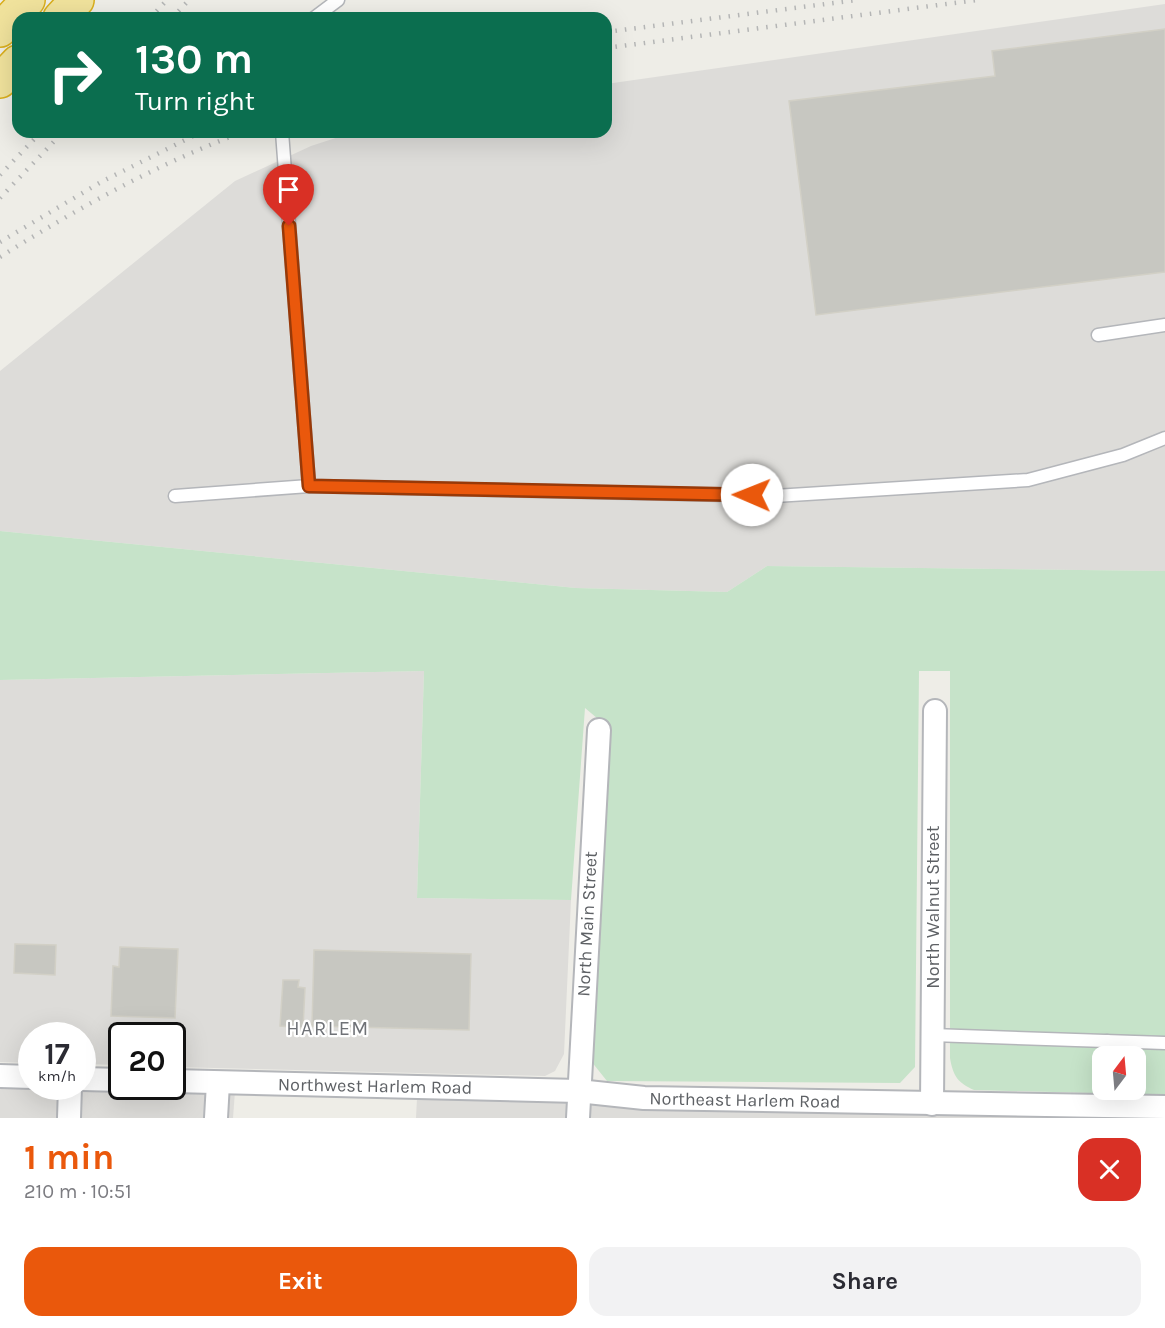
<!DOCTYPE html>
<meta charset="utf-8">
<style>
:root{--surface:#fff;--page:#f2f2f3;--text:#2b2b33;--muted:#7c7c81;--accent:#ea580c}
body{margin:0;font-family:Karla,sans-serif;background:var(--page);color:var(--text);height:100vh;display:flex;flex-direction:column;font-size:22px;white-space:nowrap}
*{box-sizing:border-box;margin:0}
p{font-size:20px;color:var(--muted)}
.icon{flex:none;width:33px;height:33px;fill:none;stroke:currentColor;stroke-width:2;stroke-linecap:round;stroke-linejoin:round}
.map{position:relative;height:1118px;overflow:hidden}
.panel{display:flex;flex-direction:column;background:var(--surface);flex:1}
.panel>*{flex:none}
.guide{position:absolute;left:12px;top:12px;width:600px;height:126px;border-radius:18px;box-shadow:0 6px 24px #0002;background:#0b6e4f;color:#fff;overflow:hidden}
.needle{width:39px;rotate:16deg}
.tools{position:absolute;left:1092px;top:1046px;display:grid;gap:12px}
.tools a{display:grid;place-items:center;width:54px;height:54px;border-radius:12px;background:var(--surface);box-shadow:0 6px 24px #0002;font-size:30px}
.speed{position:absolute;left:18px;top:1022px;display:flex;gap:12px;font-size:30px;font-weight:700;text-align:center}
.speed>*{display:grid;place-content:center;width:78px;height:78px;border-radius:50%;background:var(--surface);box-shadow:0 6px 24px #0002;line-height:1}
.speed small{font-size:15px;font-weight:400}
.speed .limit{border:3px solid #111;border-radius:9px;background:#fff;color:#111}
.pin{position:absolute;display:grid;place-items:center;width:51px;height:51px;color:#fff;margin:-62px -26px;border-radius:50% 50% 50% 0;rotate:-45deg;box-shadow:0 0 6px #0007}
.pin .icon{rotate:45deg}
.me{position:absolute;width:66px;margin:-33px;rotate:271deg;stroke-linejoin:round;filter:drop-shadow(0 0 4px #0008)}
.turn{display:flex;align-items:center;gap:21px;height:126px;padding:0 24px;font-size:27px}
.turn .icon{width:78px;height:78px;stroke-width:2.5}
.turn b{display:block;font-size:42px;line-height:51px}
.round{display:grid;place-items:center;flex:none;width:63px;height:63px;border-radius:18px;background:var(--page)}
.headline{display:flex;align-items:center;justify-content:space-between;height:102px;padding:0 24px}
h1{font-size:36px;font-weight:700;line-height:45px;color:var(--accent)}
.action{display:flex;gap:12px;margin-top:auto;padding:12px 24px}
.action a{flex:1;height:69px;border-radius:18px;background:var(--accent);color:#fff;font-size:24px;font-weight:700;line-height:69px;text-align:center}
.action a+a{background:var(--page);color:var(--text)}
.map>svg:first-child{display:block}
.industrial{fill:#dddcd9}
.green{fill:#c6e3c9;fill-rule:evenodd}
.building{fill:#c7c7c1;stroke:#d2d0c6;stroke-width:1.5}
.lines{fill:none;stroke-linecap:round;stroke-linejoin:round}
.lane-casing{stroke:#b4b6ba;stroke-width:15}
.street-casing{stroke:#b4b6ba;stroke-width:26}
.highway-casing{stroke:#d9ae1c;stroke-width:36}
.lane{stroke:#fff;stroke-width:12}
.street{stroke:#fff;stroke-width:22}
.highway{stroke:#f0e29c;stroke-width:33}
.rail{stroke:#b4b5b5;stroke-width:4.5;stroke-dasharray:1.5 8;stroke-linecap:butt}
.route-casing{stroke:#983908;stroke-width:15}
.route{stroke:#ea580c;stroke-width:10}
.labels{text-anchor:middle;dominant-baseline:central;stroke-width:4.5;stroke-linejoin:round;paint-order:stroke}
.street-label{font-size:18px;fill:#5e6165;stroke:#fff}
.neighbourhood-label{font-size:20px;letter-spacing:1.5px;fill:#6f7277;stroke:#fff}
</style>
<div class="map">
<svg width="1165" height="1118" viewBox="0 0 1165 1118">
<rect width="100%" height="100%" fill="#eeede7"/>
<g class="industrial">
<polygon points="1165,4 1165,571 767,566 727,592 576,588 0,531 0,371 235,181 311,146 354,132 606,132 606,84"/>
<polygon points="424,671 417,898 571,900 564,1054 555,1071 545,1076 173,1067 172,1035 122,1035 121,1065 83,1064 82,1035 32,1035 31,1063 0,1062 0,680"/>
<polygon points="0,1086 235,1091 233,1118 0,1118"/>
<polygon points="417,1098 535,1099 625,1106 1072,1118 416,1118"/>
</g>
<path class="green" d="M 0,531 L 576,588 L 727,592 L 767,566 L 1165,571 L 1165,1095 L 974,1090 C 958,1083 953,1076 950,1058 L 950,671 L 919,671 L 915,1067 L 900,1083 L 607,1081 L 591,1061 L 610,729 L 585,708 L 571,900 L 417,898 L 424,671 L 0,680 ZM 1102,1056 L 1136,1056 L 1136,1089 L 1102,1089 Z"/>
<g class="building">
<polygon points="1165,29 1165,272 816,315 789,101 995,76 992,51"/>
<polygon points="15,944 56,945 55,975 14,973"/>
<polygon points="120,947 178,949 175,1018 111,1016 113,966 119,967"/>
<polygon points="314,950 471,954 469,1030 312,1026"/>
<polygon points="283,980 299,980 298,987 305,988 303,1028 280,1026"/>
</g>
<g class="lines">
<g class="lane-casing">
<g id="lane">
<polyline points="314,18 338,0"/>
<polyline points="282,132 309,486"/>
<polyline points="1098,335 1165,325"/>
<polyline points="175,496 309,486 775,496 1028,480 1123,455 1165,438"/>
<polyline points="932,1035 1165,1043"/>
<polyline points="1106,1056 1107,1041"/>
</g>
</g>
<g class="street-casing">
<g id="street">
<polyline points="0,1076 32,1077"/>
<polyline points="82,1079 122,1080"/>
<polyline points="172,1081 578,1091 644,1098 1165,1107"/>
<polyline points="932,1104 935,711"/>
<polyline points="69,1118 70,1086"/>
<polyline points="216,1118 218,1083"/>
<polyline points="578,1118 599,730"/>
</g>
</g>
<g class="highway-casing">
<g id="highway">
<polyline points="60,18 77,0"/>
<polyline points="0,30 28,0"/>
<polyline points="0,81 18,62"/>
</g>
</g>
<use href="#lane" class="lane"/>
<use href="#street" class="street"/>
<use href="#highway" class="highway"/>
<g class="rail">
<polyline points="150,18 167,0"/>
<polyline points="172,18 189,0"/>
<polyline points="606,32 857,0"/>
<polyline points="606,48 977,0"/>
<polyline points="0,175 41,132"/>
<polyline points="0,198 63,132"/>
<polyline points="0,242 101,182 201,132"/>
<path d="M 0,257 C 78,208 157,164 243,132"/>
</g>
</g>
<g class="lines">
<g class="route-casing">
<polyline id="route" points="289,226 309,486 752,495"/>
</g>
<use href="#route" class="route"/>
</g>
<g class="labels">
<g class="street-label">
<text transform="translate(933 907) rotate(-90)">North Walnut Street</text>
<text transform="translate(587 924) rotate(-87)">North Main Street</text>
<text transform="translate(375 1086) rotate(1)">Northwest Harlem Road</text>
<text transform="translate(745 1100) rotate(1)">Northeast Harlem Road</text>
</g>
<g class="neighbourhood-label">
<text x="328" y="1028">HARLEM</text>
</g>
</g>
</svg>
<div class="tools">
<a><svg class="needle" viewBox="-14 -14 28 28"><path d="M0-13l5 13h-10z" fill="#e53935"/><path d="M0 13l5-13h-10z" fill="#7c7c81"/></svg></a>
</div>
<div class="speed"><div>17<small>km/h</small></div><div class="limit">20</div></div>
<div class="pin" style="left:289px;top:226px;background:#d93025"><svg class="icon" aria-label="arrive" viewBox="0 0 24 24"><path d="M6 21V4h12l-3 4 3 4H6"/></svg></div>
<svg class="me" style="left:752px;top:495px" viewBox="-20 -20 40 40"><circle r="19" fill="#fff"/><path d="M0-13L10 11 0 6-10 11z" fill="#ea580c"/></svg>
<div class="guide">
<div class="turn"><svg class="icon" aria-label="right" viewBox="0 0 24 24"><path d="M7 20v-9h11M14 6l5 5-5 5"/></svg><div><b>130 m</b>Turn right</div></div>
</div>
</div>
<section class="panel">
<div class="headline"><div><h1>1 min</h1><p>210 m · 10:51</p></div><a class="round" style="background:#d93025;color:#fff"><svg class="icon" aria-label="close" viewBox="0 0 24 24"><path d="M6 6l12 12M18 6L6 18"/></svg></a></div>
<div class="action"><a>Exit</a><a>Share</a></div>
</section>
